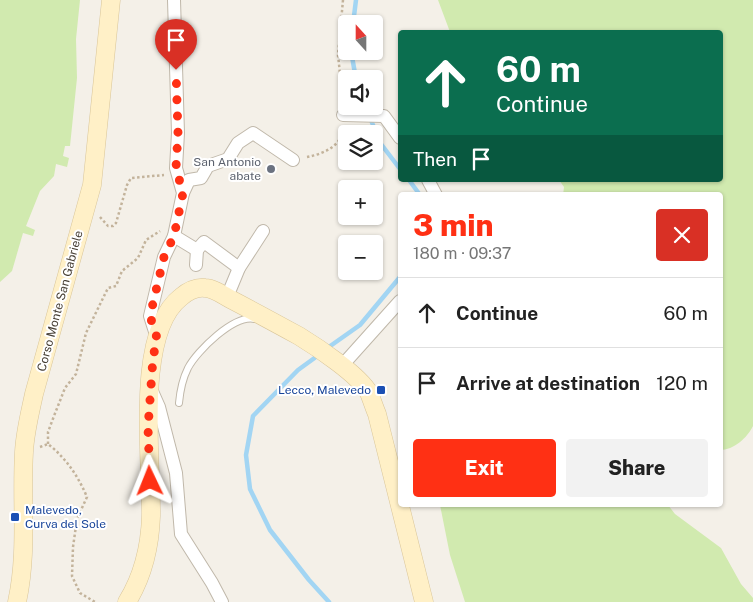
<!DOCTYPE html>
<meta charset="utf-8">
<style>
:root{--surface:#fff;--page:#f2f2f2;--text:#222;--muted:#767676;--line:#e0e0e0;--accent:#ff3014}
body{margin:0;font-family:"Public Sans",sans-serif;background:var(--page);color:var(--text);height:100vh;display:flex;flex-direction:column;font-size:19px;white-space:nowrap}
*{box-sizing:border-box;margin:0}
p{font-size:16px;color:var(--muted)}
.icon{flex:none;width:28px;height:28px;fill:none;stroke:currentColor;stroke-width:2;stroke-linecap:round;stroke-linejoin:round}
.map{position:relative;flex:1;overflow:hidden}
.drawer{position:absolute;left:398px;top:192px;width:325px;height:315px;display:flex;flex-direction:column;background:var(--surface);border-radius:5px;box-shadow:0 1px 4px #0004}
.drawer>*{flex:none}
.top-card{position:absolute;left:398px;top:30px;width:325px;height:152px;border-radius:5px;box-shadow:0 1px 4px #0004;background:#0b6e4f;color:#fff;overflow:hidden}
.needle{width:32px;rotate:339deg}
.controls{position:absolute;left:338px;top:15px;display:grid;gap:10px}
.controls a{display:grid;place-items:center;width:45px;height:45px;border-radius:5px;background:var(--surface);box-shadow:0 1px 4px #0004;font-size:25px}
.pin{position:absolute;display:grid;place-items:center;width:42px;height:42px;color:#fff;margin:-51px -21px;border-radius:50% 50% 50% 0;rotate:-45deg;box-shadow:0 0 5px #0007}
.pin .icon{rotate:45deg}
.me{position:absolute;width:55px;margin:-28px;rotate:358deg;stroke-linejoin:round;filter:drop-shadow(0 0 4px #0008)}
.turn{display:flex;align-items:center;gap:18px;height:105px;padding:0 15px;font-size:22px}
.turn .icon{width:65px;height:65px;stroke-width:2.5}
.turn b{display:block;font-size:35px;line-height:42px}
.then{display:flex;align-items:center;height:48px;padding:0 15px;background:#0003;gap:10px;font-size:19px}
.round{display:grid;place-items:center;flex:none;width:52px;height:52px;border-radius:5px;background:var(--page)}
.head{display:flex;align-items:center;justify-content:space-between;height:85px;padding:0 15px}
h1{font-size:30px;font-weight:800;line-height:38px;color:var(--accent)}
.primary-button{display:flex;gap:10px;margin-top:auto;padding:10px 15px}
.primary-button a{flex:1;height:58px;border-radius:5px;background:var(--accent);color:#fff;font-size:20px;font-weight:800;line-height:58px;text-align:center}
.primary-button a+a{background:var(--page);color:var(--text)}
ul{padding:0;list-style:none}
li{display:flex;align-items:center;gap:15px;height:70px;padding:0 15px;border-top:1px solid var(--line)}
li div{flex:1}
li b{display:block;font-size:19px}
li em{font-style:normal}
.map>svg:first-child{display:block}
.green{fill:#d1eaaf}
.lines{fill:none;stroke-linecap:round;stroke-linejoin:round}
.stream{stroke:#a2d5f3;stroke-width:4.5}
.lane-casing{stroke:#c0b8aa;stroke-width:8}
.street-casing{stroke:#c0b8aa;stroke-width:14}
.secondary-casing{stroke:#d9c598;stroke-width:19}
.path{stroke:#c3b39b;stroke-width:2.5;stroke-dasharray:2.5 2.5;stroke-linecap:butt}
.lane{stroke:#fff;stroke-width:6}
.street{stroke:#fff;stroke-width:12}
.secondary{stroke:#fff0c7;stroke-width:18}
.route{stroke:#ff3014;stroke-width:9;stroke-dasharray:0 16.2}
.worship-dot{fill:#6b7280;stroke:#fff;stroke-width:2}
.transit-dot{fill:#1a4fb4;stroke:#fff;stroke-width:2}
.labels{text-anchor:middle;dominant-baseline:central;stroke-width:4;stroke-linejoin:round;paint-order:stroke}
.worship-label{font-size:12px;fill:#5b616d;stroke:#fff;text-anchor:end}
.street-label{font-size:12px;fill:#484036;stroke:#fff}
.transit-label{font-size:12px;fill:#164399;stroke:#fff;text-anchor:end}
</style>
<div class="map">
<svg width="753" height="602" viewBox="0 0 753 602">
<rect width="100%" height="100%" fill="#f4f0e8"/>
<g class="green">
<polygon points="0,0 80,0 76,39 77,78 70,146 65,146 63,156 69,158 67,167 56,164 54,176 40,191 26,226 35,230 33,236 23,233 12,271 0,282"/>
<path d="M 438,0 L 753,0 L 753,426 C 747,438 734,450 720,450 L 720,195 L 563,195 L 564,187 L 559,180 L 720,180 L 720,32 L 450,32 Z"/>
<polygon points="440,505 668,505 675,514 721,548 741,584 753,598 753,602 465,602 450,555"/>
</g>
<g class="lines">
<g class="stream">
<polyline points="353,24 356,0"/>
<polyline points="351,51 356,79"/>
<polyline points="365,106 381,144 400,169"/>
<polyline points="409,180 420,195"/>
<polyline points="326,349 360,325 400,277"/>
<polyline points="320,354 298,370 253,416 246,455 250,489 270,530 309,580 329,602"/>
</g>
<g class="lane-casing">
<path id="lane" d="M 179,403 C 180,392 183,378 188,368 C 197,351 234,314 255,319"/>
</g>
<g class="street-casing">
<g id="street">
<polyline points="343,115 384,116 400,138"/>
<polyline points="428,180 436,195"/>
<polyline points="183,193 189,180 201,178 208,166 228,159 238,143 253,133 293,160"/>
<polyline points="174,236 197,250"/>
<polyline points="197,250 204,242 239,268"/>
<polyline points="196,265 197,250"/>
<polyline points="227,297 239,268 263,231"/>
<polyline points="157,338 150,316 164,257 174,236 183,193 176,168 178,133 174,0"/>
<polyline points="340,366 348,359 400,301"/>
<polyline points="151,389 159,407 176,473 181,534 212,583 222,602"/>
</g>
</g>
<g class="secondary-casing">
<g id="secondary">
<path d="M 17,602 C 28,552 21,502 24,452 C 25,432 30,413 34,394 L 92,185 L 111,0"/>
<path d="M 127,602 C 143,576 150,546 151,516 C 152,462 134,333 181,297 C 187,292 196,287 205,288 C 214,288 224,296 232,300 C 255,312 277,324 299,336 C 317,347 359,375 369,393 C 372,400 374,407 377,414 L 424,602"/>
</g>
</g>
<g class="path">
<polyline points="343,0 338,55 343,102"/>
<path d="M 307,157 C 323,154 343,146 343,127"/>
<polyline points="100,217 108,226 113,226 116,223 127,185 131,178 164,175"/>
<polyline points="48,444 48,432 54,416 65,388 76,374 86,333 108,288 116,286 122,271 138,258 146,240 160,231"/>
<path d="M 40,447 L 48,444 C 66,458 78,476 87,497 L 77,519 L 73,547 L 72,576 L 80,593 L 95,602"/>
</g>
<use href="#lane" class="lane"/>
<use href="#street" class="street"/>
<use href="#secondary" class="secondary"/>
</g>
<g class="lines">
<polyline class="route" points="150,481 148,428 153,358 157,338 150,316 164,257 174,236 183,193 176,168 178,133 176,70"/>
</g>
<circle class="worship-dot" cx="271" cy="169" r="5"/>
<g class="transit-dot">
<rect x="376" y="385" width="10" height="10" rx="2.5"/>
<rect x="10" y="512" width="10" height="10" rx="2.5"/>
</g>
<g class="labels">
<g class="worship-label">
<text x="261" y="162">San Antonio<tspan x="261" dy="14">abate</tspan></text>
</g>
<g class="street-label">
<text transform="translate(60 301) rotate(-75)">Corso Monte San Gabriele</text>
</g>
<g class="transit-label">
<text x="371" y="390">Lecco, Malevedo</text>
<text x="25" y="510" text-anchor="start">Malevedo,<tspan x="25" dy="14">Curva del Sole</tspan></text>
</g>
</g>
</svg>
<div class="controls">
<a><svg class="needle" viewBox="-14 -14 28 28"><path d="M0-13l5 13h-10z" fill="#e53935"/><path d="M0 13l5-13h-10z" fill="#767676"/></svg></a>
<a><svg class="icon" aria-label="sound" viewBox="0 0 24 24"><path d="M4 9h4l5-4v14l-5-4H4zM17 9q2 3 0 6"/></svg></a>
<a><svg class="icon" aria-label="layers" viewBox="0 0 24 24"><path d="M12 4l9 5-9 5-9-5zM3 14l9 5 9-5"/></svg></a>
<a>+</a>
<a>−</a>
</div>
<div class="pin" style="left:176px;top:70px;background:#d93025"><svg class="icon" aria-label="arrive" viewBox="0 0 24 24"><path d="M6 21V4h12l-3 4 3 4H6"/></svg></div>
<svg class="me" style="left:150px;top:481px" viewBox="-20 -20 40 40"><path d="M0-17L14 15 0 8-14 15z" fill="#ff3014" stroke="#fff" stroke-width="4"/></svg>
<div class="top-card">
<div class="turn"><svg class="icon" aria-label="ahead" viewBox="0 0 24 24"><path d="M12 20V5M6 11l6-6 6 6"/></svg><div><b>60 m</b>Continue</div></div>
<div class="then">Then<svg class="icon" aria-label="arrive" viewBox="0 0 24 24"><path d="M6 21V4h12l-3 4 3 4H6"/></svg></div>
</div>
<section class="drawer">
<div class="head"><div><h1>3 min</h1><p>180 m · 09:37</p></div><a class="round" style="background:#d93025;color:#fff"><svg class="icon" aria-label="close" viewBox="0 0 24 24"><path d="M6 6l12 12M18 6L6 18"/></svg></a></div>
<ul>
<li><svg class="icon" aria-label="ahead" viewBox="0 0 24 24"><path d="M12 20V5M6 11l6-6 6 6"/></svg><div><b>Continue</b></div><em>60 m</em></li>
<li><svg class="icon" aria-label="arrive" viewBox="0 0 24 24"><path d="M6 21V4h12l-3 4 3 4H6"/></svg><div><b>Arrive at destination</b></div><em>120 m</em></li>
</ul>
<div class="primary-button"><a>Exit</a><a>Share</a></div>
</section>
</div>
